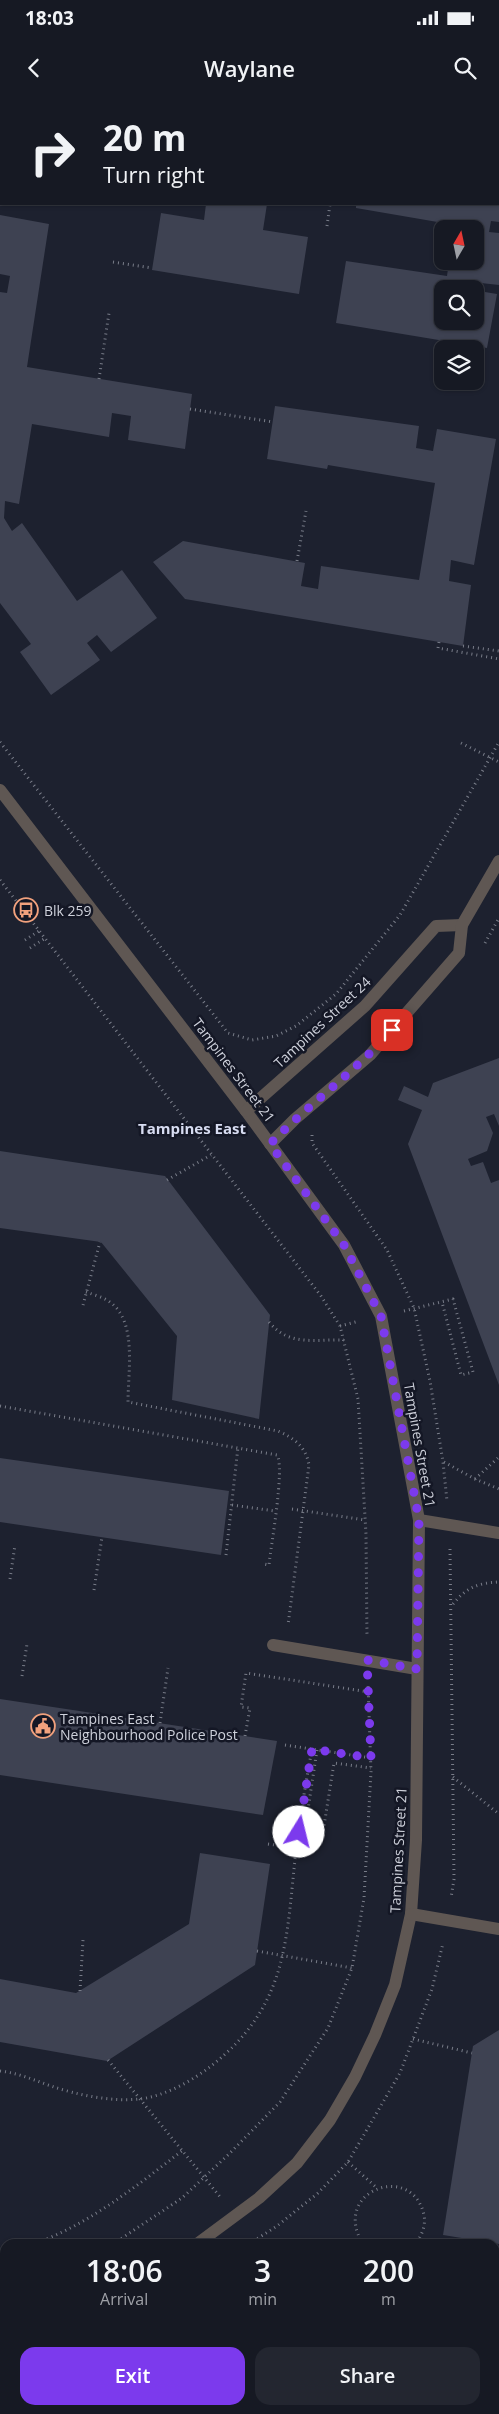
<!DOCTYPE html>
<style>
:root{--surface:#161923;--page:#232630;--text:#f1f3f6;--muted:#9ea0a6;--line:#353841;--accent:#7c3aed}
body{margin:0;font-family:"Open Sans",sans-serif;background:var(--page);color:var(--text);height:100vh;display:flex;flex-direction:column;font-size:19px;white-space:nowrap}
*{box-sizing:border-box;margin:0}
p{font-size:16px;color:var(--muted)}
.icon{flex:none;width:28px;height:28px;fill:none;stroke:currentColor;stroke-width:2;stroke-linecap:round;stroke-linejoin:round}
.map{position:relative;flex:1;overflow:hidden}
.drawer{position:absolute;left:0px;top:2139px;width:500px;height:176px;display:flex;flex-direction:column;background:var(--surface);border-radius:15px 15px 0 0;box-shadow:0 1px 4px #0004,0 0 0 1px var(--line)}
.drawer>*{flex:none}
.guide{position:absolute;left:0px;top:0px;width:500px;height:105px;box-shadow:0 1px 4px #0004,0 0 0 1px var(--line);background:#161923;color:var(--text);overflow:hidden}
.needle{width:32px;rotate:9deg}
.buttons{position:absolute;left:434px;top:120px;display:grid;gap:10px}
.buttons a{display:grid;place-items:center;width:50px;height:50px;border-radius:10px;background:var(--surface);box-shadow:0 1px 4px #0004,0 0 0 1px var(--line);font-size:25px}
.pin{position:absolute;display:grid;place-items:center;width:42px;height:42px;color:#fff;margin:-21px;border-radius:10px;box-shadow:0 2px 8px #0006}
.me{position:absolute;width:55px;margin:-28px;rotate:9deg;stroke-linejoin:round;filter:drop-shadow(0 0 4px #0008)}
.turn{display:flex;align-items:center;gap:18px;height:105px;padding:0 20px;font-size:22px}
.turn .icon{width:65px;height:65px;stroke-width:2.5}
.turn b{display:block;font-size:35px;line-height:42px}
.eta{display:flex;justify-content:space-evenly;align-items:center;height:85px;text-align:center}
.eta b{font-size:30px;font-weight:600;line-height:35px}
.action{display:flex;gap:10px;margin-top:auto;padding:10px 20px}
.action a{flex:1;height:58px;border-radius:15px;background:var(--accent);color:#fff;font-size:20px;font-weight:600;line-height:58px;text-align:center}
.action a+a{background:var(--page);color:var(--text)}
.status{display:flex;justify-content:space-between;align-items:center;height:35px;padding:0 25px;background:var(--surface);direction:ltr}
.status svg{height:14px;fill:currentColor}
header{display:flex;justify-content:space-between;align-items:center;height:65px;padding:0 20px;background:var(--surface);font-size:22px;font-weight:600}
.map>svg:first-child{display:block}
.building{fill:#3e4252;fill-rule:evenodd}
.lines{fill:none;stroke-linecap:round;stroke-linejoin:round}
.path{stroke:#797d89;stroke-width:3;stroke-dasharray:1 4;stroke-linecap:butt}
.minor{stroke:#5f5753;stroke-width:12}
.route{stroke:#7c3aed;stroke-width:9;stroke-dasharray:0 16.2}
.labels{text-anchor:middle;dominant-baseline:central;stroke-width:5;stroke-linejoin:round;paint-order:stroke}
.poi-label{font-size:14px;fill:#ced1db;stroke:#141725;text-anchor:start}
.street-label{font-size:14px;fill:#ced1db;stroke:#141725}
.neighbourhood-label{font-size:15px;font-weight:bold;fill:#d7dcf1;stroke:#141725}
</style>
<div class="status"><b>18:03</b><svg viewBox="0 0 49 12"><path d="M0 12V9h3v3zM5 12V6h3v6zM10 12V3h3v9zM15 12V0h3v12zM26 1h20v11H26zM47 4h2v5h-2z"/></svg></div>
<header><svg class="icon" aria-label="back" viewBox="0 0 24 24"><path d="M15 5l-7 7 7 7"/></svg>Waylane<svg class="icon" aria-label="search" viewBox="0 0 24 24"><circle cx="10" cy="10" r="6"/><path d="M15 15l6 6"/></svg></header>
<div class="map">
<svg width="499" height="2314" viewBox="0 0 499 2314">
<rect width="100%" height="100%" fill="#1d212f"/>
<g class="building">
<polygon points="206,104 267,104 263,130 308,137 299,194 152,170 161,113 204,120"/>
<path d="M 356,104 L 499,104 L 499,122 L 491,121 L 489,132 L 499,133 L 499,185 L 481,183 L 479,191 L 497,194 L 487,248 L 336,223 L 346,161 L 447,176 L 449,161 L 475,161 L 475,129 L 454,129 L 455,125 L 356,108 ZM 442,189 L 475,189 L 475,221 L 442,221 Z"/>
<polygon points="0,115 49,124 27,267 192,294 185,349 128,340 131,316 112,313 109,337 32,324 19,404 5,401 4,418 12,431 22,423 77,501 122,470 157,518 111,552 97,535 87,543 100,560 51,595 20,552 31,544 0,503 0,192 7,193 10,176 0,174"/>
<polygon points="275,306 419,326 416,348 433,351 437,329 496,339 474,465 451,460 449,481 471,485 463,546 185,499 153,462 183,441 305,463 301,486 318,489 321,466 419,480 435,383 328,365 327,369 267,359"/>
<polygon points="499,958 499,1026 494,1014 486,1017 493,1033 487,1051 468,1059 471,1066 483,1062 491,1083 499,1080 499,1285 408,1044 422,1010 398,1000 404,986 428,997 433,983"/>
<polygon points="0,1051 165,1076 270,1215 259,1319 172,1300 177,1236 101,1142 0,1128"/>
<polygon points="0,1358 229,1391 221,1455 0,1422"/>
<polygon points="0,1599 277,1641 263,1715 0,1675"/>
<polygon points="200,1753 270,1764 255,1865 107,1961 0,1942 0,1879 76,1893 189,1824"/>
<polygon points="499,1930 499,2144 443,2135 473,1946"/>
<polygon points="172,2310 280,2310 274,2314 166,2314"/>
</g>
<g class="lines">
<g class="path">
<polyline points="241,1 241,0"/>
<polyline points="378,1 378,0"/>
<polyline points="0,40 1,40"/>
<polyline points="327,126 330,104"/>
<polyline points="113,162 152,168"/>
<polyline points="99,279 109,213"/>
<polyline points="190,309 273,322"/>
<polyline points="297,461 306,411"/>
<polyline points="439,542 438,548 499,559"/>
<polyline points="463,546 499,551"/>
<polyline points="0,642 228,933 252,940 276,936 296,926 336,894 400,815 499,642"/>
<polyline points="461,643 499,662"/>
<polyline points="0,780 321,1196 340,1226 358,1299 366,1434 367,1537"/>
<polyline points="25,840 39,831"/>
<polyline points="485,843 499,818"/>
<polyline points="30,848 44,839"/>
<polyline points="312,1035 312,1043 387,1150 414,1208 430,1281 443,1362 447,1401"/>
<polyline points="167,1080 211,1055"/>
<path d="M 86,1192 C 94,1195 104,1197 111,1203 C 137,1222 128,1272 128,1302 L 278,1331 C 294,1338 306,1347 309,1365 L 288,1525"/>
<polyline points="83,1205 100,1142"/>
<polyline points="404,1211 453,1199 473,1272 461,1275 442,1202"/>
<path d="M 269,1222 C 289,1247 316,1239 344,1240"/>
<polyline points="340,1226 359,1221"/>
<path d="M 0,1306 L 277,1355 C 285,1368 271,1445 269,1465 L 264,1464"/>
<polyline points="444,1362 475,1379 499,1389"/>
<polyline points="475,1379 499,1357"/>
<polyline points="232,1405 275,1411"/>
<polyline points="292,1409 365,1420"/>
<polyline points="450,1449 454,1779 451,1798"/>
<polyline points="226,1455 238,1347"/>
<polyline points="10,1479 15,1445"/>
<polyline points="94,1490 102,1437"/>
<path d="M 453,1504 C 466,1488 477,1483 499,1482"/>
<polyline points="22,1576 27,1544"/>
<polyline points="160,1623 168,1568"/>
<polyline points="245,1636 250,1608 241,1607 246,1573 369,1592"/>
<polyline points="285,1645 371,1658"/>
<polyline points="317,1650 305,1729 323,1732 334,1663 371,1668"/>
<polyline points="453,1677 499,1714"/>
<polyline points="268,1744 296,1748"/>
<polyline points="257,1851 352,1868"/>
<polyline points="80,1891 83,1840"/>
<polyline points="413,1939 472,1953"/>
<polyline points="108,1960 221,2098"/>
<path d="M 0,1971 C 18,1973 34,1980 51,1986 C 77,1995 112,2002 140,1999 C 165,1996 192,1981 211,1966 C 289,1905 286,1839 296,1750 C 300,1716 306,1682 312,1649"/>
<polyline points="348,2062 377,2088"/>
<path d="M 33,2144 C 89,2125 136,2086 182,2051"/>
<polyline points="113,2144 182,2098 229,2054 280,2002 328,1928 352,1868 364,1798 371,1672 368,1583"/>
<polyline points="249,2144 277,2126 318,2093 348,2062 400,1973 432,1889 443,1843"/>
<path d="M 363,2144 C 330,2091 412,2061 424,2115 C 426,2125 422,2136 415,2144"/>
<polyline points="0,2156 5,2154"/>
<polyline points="0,2203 5,2200"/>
<polyline points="0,2304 2,2305 5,2300"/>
<polyline points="135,2310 138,2314"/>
<polyline points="322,2310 324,2313"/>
<polyline points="1,2314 2,2305"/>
<polyline points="88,2314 89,2310"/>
</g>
<g class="minor">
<polyline points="0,690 246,1011 344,1145 381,1216 419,1420 416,1740 411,1814 395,1885 375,1935 355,1977 330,2020 297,2063 259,2098 197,2144"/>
<polyline points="246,1011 365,906 436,826 462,825"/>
<polyline points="270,1044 295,1019 370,955 459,853 462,825 499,761"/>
<polyline points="419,1420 499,1433"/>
<polyline points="273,1545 417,1569"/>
<polyline points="411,1814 499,1829"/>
<polyline points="0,2248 5,2245"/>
</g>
</g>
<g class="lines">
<path class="route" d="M 299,1732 L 312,1649 L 371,1658 L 367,1560 L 417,1569 L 419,1420 L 381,1216 L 344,1145 L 270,1044 C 309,1004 355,972 392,930"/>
</g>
<defs>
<g id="bus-ring" transform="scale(1.25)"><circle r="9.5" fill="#141725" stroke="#f1a17d" stroke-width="1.5"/><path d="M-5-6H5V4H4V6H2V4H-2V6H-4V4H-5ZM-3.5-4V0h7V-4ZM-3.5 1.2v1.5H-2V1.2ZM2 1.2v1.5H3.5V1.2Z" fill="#f1a17d"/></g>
<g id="civic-ring" transform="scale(1.25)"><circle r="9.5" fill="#141725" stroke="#f1a17d" stroke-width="1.5"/><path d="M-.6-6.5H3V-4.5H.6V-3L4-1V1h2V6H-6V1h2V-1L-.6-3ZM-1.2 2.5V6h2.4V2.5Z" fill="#f1a17d"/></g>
</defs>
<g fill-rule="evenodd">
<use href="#bus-ring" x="26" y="810"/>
<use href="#civic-ring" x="43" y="1626"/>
</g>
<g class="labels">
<g class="poi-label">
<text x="44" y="810">Blk 259</text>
<text x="60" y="1618">Tampines East<tspan x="60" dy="16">Neighbourhood Police Post</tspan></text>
</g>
<g class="street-label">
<text transform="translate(322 922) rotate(-43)">Tampines Street 24</text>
<text transform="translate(234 970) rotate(53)">Tampines Street 21</text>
<text transform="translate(420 1345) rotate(80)">Tampines Street 21</text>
<text transform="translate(398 1750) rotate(-87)">Tampines Street 21</text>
</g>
<g class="neighbourhood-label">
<text x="192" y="1028">Tampines East</text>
</g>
</g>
</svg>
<div class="buttons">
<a><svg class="needle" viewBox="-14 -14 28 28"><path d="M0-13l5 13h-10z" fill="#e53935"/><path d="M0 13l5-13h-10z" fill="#9ea0a6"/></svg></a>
<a><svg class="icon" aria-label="search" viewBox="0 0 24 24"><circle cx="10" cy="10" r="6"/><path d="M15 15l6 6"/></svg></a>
<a><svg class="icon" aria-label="layers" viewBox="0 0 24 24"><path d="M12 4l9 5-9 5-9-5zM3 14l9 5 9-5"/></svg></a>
</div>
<div class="pin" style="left:392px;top:930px;background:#d93025"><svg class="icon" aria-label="arrive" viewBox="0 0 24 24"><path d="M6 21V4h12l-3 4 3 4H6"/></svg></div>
<svg class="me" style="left:299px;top:1732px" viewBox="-20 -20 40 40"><circle r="19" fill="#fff"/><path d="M0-13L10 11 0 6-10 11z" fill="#7c3aed"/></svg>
<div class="guide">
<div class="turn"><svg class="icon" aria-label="right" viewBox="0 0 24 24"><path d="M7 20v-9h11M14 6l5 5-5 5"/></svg><div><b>20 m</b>Turn right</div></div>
</div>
<section class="drawer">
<div class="eta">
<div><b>18:06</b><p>Arrival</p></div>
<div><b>3</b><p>min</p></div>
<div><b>200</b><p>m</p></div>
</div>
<div class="action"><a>Exit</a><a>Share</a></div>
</section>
</div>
